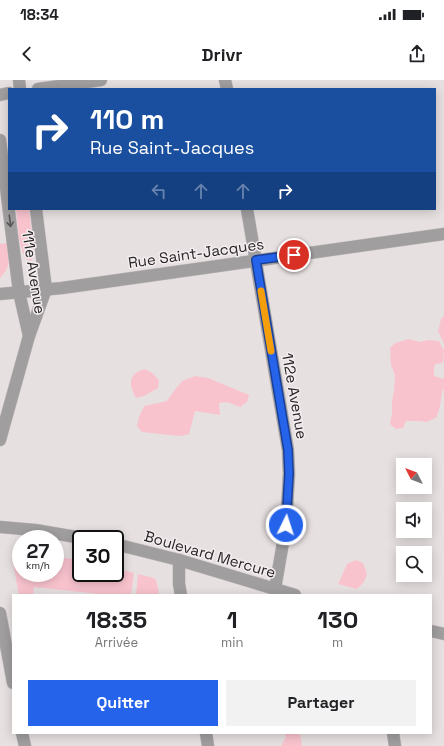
<!DOCTYPE html>
<html lang="fr">
<meta charset="utf-8">
<style>
:root{--surface:#fff;--page:#f2f2f2;--text:#202124;--muted:#757577;--accent:#2563eb}
body{margin:0;font-family:"Space Grotesk",sans-serif;background:var(--page);color:var(--text);height:100vh;display:flex;flex-direction:column;font-size:15px;white-space:nowrap}
*{box-sizing:border-box;margin:0}
p{font-size:13px;color:var(--muted)}
.icon{flex:none;width:22px;height:22px;fill:none;stroke:currentColor;stroke-width:2;stroke-linecap:round;stroke-linejoin:round}
.map{position:relative;flex:1;overflow:hidden}
.side{position:absolute;left:12px;top:514px;width:420px;height:140px;display:flex;flex-direction:column;background:var(--surface);border-radius:0px;box-shadow:0 2px 10px #0003}
.side>*{flex:none}
.hud{position:absolute;left:8px;top:8px;width:428px;height:122px;border-radius:0px;box-shadow:0 2px 10px #0003;background:#1a4fa0;color:#fff;overflow:hidden}
.needle{width:26px;rotate:312deg}
.controls{position:absolute;left:396px;top:378px;display:grid;gap:8px}
.controls a{display:grid;place-items:center;width:36px;height:36px;border-radius:0px;background:var(--surface);box-shadow:0 2px 10px #0003;font-size:20px}
.speed{position:absolute;left:12px;top:450px;display:flex;gap:8px;font-size:20px;font-weight:700;text-align:center}
.speed>*{display:grid;place-content:center;width:52px;height:52px;border-radius:50%;background:var(--surface);box-shadow:0 2px 10px #0003;line-height:1}
.speed small{font-size:10px;font-weight:400}
.speed .limit{border:2px solid #111;border-radius:6px;background:#fff;color:#111}
.pin{position:absolute;display:grid;place-items:center;width:34px;height:34px;color:#fff;margin:-17px;border:2px solid #fff;border-radius:50%;box-shadow:0 1px 4px #0007}
.me{position:absolute;width:44px;margin:-22px;rotate:4deg;stroke-linejoin:round;filter:drop-shadow(0 0 3px #0008)}
.turn{display:flex;align-items:center;gap:14px;height:84px;padding:0 16px;font-size:18px}
.turn .icon{width:52px;height:52px;stroke-width:2.5}
.turn b{display:block;font-size:28px;line-height:34px}
.lanes{display:flex;align-items:center;height:38px;padding:0 16px;background:#0003;justify-content:center;gap:20px;direction:ltr}
.lanes .off{opacity:.35}
.eta{display:flex;justify-content:space-evenly;align-items:center;height:68px;text-align:center}
.eta b{font-size:24px;font-weight:700;line-height:28px}
.action{display:flex;gap:8px;margin-top:auto;padding:8px 16px}
.action a{flex:1;height:46px;border-radius:0px;background:var(--accent);color:#fff;font-size:16px;font-weight:700;line-height:46px;text-align:center}
.action a+a{background:var(--page);color:var(--text)}
.status{display:flex;justify-content:space-between;align-items:center;height:28px;padding:0 20px;background:var(--surface);direction:ltr}
.status svg{height:11px;fill:currentColor}
header{display:flex;justify-content:space-between;align-items:center;height:52px;padding:0 16px;background:var(--surface);font-size:18px;font-weight:700}
.map>svg:first-child{display:block}
.green{fill:#f9c3ce}
.lines{fill:none;stroke-linecap:round;stroke-linejoin:round}
.minor-casing{stroke:#c5bebf;stroke-width:13}
.minor{stroke:#a19e9f;stroke-width:12}
.oneway{stroke:#585556}
.route-casing{stroke:#184099;stroke-width:10}
.route{stroke:#2563eb;stroke-width:7}
.slow{stroke:#f59e0b;stroke-width:7}
.labels{text-anchor:middle;dominant-baseline:central;stroke-width:3;stroke-linejoin:round;paint-order:stroke}
.street-label{font-size:15px;fill:#282526;stroke:#f4edef}
</style>
<div class="status"><b>18:34</b><svg viewBox="0 0 49 12"><path d="M0 12V9h3v3zM5 12V6h3v6zM10 12V3h3v9zM15 12V0h3v12zM26 1h20v11H26zM47 4h2v5h-2z"/></svg></div>
<header><svg class="icon" aria-label="back" viewBox="0 0 24 24"><path d="M15 5l-7 7 7 7"/></svg>Drivr<svg class="icon" aria-label="share" viewBox="0 0 24 24"><path d="M12 15V3M7 8l5-5 5 5M5 13v7h14v-7"/></svg></header>
<div class="map">
<svg width="444" height="666" viewBox="0 0 444 666">
<rect width="100%" height="100%" fill="#e7e0e1"/>
<g class="green">
<path d="M 16,129 L 29,129 L 32,156 L 34,176 L 33,178 L 30,181 L 26,179 C 18,166 18,144 16,129 Z"/>
<path d="M 7,163 C 9,179 12,186 0,198 L 0,164 Z"/>
<polygon points="444,236 444,264 438,251 441,239"/>
<path d="M 409,259 L 420,262 L 428,260 L 439,261 L 444,271 L 443,283 L 435,284 L 434,288 L 434,296 L 444,299 L 444,309 L 443,309 C 440,320 441,328 436,338 L 426,342 L 420,341 L 406,341 L 403,348 L 396,349 L 390,344 L 392,333 L 392,321 L 394,311 L 395,295 L 391,285 L 390,268 L 395,263 Z"/>
<path d="M 145,289 L 152,293 L 159,300 L 158,308 L 144,316 L 136,318 C 132,310 127,300 136,293 C 138,291 142,290 145,289 Z"/>
<polygon points="195,296 208,298 249,315 247,322 240,327 227,322 219,323 220,335 195,331 189,354 182,356 170,355 142,352 137,346 139,337 144,326 167,321 174,311 182,301"/>
<polygon points="16,472 21,472 21,493 55,493 55,476 81,481 81,493 115,493 115,488 134,493 131,515 109,515 34,507 33,515 19,515 12,478 13,474"/>
<polygon points="356,480 363,483 367,494 364,502 357,509 338,504 347,484"/>
<polygon points="138,494 154,498 156,500 159,513 153,515 136,515"/>
<polygon points="284,653 300,653 302,666 281,666 286,657"/>
</g>
<g class="lines">
<g class="minor-casing">
<g id="minor">
<polyline points="19,0 20,9"/>
<polyline points="225,0 227,9"/>
<polyline points="38,9 101,0"/>
<polyline points="0,15 9,13"/>
<polyline points="0,60 19,212 29,256"/>
<polyline points="247,129 288,370 289,394 286,445 275,509"/>
<polyline points="0,214 62,208 444,154"/>
<polyline points="0,360 29,256 46,209 36,129"/>
<polyline points="0,447 35,450 88,459"/>
<polyline points="115,464 179,480 295,515"/>
<polyline points="179,480 179,504 181,515"/>
<polyline points="0,533 13,603"/>
<polyline points="431,551 444,554"/>
<polyline points="22,653 25,666"/>
<polyline points="206,653 208,666"/>
<polyline points="393,653 395,666"/>
</g>
</g>
<use href="#minor" class="minor"/>
</g>
<defs><path id="oneway-shaft" d="M-6 0H5M1.5-3L5.5 0L1.5 3" fill="none" stroke-width="1.6" stroke-linecap="round" stroke-linejoin="round"/></defs>
<use class="oneway" href="#oneway-shaft" transform="translate(10 141) rotate(83)"/>
<g class="lines">
<g class="route-casing">
<polyline id="route" points="286,445 289,394 288,370 256,180 294,175"/>
</g>
<use href="#route" class="route"/>
<polyline class="slow" points="261,211 271,271"/>
</g>
<g class="labels">
<g class="street-label">
<text transform="translate(196 173) rotate(-8)">Rue Saint-Jacques</text>
<text transform="translate(34 192) rotate(81)">111e Avenue</text>
<text transform="translate(295 316) rotate(80)">112e Avenue</text>
<text transform="translate(210 474) rotate(16)">Boulevard Mercure</text>
</g>
</g>
</svg>
<div class="controls">
<a><svg class="needle" viewBox="-14 -14 28 28"><path d="M0-13l5 13h-10z" fill="#e53935"/><path d="M0 13l5-13h-10z" fill="#757577"/></svg></a>
<a><svg class="icon" aria-label="sound" viewBox="0 0 24 24"><path d="M4 9h4l5-4v14l-5-4H4zM17 9q2 3 0 6"/></svg></a>
<a><svg class="icon" aria-label="search" viewBox="0 0 24 24"><circle cx="10" cy="10" r="6"/><path d="M15 15l6 6"/></svg></a>
</div>
<div class="speed"><div>27<small>km/h</small></div><div class="limit">30</div></div>
<div class="pin" style="left:294px;top:175px;background:#d93025"><svg class="icon" aria-label="arrive" viewBox="0 0 24 24"><path d="M6 21V4h12l-3 4 3 4H6"/></svg></div>
<svg class="me" style="left:286px;top:445px" viewBox="-20 -20 40 40"><circle r="17" fill="#2563eb" stroke="#fff" stroke-width="3"/><path d="M0-11L8 9 0 5-8 9z" fill="#fff"/></svg>
<div class="hud">
<div class="turn"><svg class="icon" aria-label="right" viewBox="0 0 24 24"><path d="M7 20v-9h11M14 6l5 5-5 5"/></svg><div><b>110 m</b>Rue Saint-Jacques</div></div>
<div class="lanes"><svg class="icon off" aria-label="left" viewBox="0 0 24 24"><path d="M17 20v-9H6M10 6l-5 5 5 5"/></svg><svg class="icon off" aria-label="ahead" viewBox="0 0 24 24"><path d="M12 20V5M6 11l6-6 6 6"/></svg><svg class="icon off" aria-label="ahead" viewBox="0 0 24 24"><path d="M12 20V5M6 11l6-6 6 6"/></svg><svg class="icon" aria-label="right" viewBox="0 0 24 24"><path d="M7 20v-9h11M14 6l5 5-5 5"/></svg></div>
</div>
<section class="side">
<div class="eta">
<div><b>18:35</b><p>Arrivée</p></div>
<div><b>1</b><p>min</p></div>
<div><b>130</b><p>m</p></div>
</div>
<div class="action"><a>Quitter</a><a>Partager</a></div>
</section>
</div>
